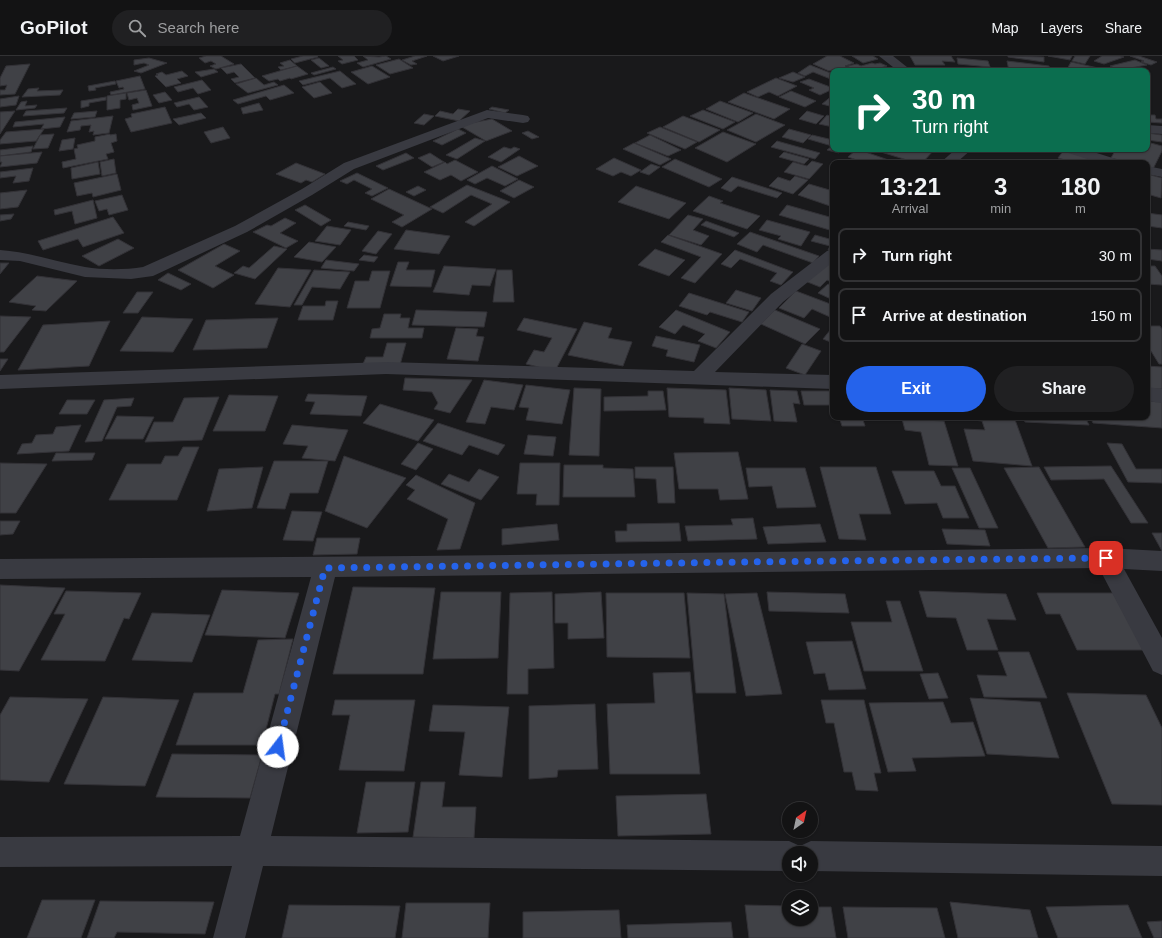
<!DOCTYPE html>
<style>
:root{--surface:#131314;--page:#202022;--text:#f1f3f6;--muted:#9d9ea0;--line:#323234;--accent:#2563eb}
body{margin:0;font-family:Helvetica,sans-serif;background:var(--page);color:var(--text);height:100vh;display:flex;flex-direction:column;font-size:15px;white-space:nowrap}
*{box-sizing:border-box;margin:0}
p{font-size:13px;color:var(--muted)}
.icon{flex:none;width:22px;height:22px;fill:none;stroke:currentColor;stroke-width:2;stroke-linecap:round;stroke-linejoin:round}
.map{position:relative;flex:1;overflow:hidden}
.panel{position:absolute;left:830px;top:104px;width:320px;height:260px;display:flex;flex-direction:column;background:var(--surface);border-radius:8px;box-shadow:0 1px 3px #0004,0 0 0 1px var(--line)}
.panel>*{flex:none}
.banner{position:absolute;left:830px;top:12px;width:320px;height:84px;border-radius:8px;box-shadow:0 1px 3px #0004,0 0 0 1px var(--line);background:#0b6e4f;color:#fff;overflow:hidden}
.needle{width:26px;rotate:33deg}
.fabs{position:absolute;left:782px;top:746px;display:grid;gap:8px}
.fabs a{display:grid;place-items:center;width:36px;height:36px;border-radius:50%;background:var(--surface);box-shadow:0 1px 3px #0004,0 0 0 1px var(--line);font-size:20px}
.pin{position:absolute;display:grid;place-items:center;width:34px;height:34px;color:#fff;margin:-17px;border-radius:8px;box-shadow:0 2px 6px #0006}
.me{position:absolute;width:44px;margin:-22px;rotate:15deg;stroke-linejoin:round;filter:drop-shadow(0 0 3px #0008)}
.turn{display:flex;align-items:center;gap:14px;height:84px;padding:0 16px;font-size:18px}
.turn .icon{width:52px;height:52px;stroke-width:2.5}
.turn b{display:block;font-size:28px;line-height:34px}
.eta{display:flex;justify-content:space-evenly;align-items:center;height:68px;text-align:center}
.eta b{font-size:24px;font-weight:700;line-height:28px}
.button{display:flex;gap:8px;margin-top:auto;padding:8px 16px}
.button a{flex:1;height:46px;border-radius:24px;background:var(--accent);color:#fff;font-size:16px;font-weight:700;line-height:46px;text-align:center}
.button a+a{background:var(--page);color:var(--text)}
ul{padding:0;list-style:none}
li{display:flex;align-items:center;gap:12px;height:54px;margin:0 8px 6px;padding:0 8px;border:2px solid var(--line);border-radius:8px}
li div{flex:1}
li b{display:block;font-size:15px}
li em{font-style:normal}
header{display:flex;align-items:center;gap:24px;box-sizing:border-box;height:56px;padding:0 20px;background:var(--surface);border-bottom:1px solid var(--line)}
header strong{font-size:19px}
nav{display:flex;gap:22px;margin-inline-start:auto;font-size:14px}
.search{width:280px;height:36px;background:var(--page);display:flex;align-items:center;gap:10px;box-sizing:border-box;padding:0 14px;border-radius:22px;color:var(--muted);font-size:15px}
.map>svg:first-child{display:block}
.building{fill:#404146;stroke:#333237}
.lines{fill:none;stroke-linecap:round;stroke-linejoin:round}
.minor{fill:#393a41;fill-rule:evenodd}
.route{stroke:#2563eb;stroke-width:7;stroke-dasharray:0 12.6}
</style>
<header>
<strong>GoPilot</strong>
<div class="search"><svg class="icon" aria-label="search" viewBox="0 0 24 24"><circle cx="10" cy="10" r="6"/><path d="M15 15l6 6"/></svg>Search here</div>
<nav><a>Map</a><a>Layers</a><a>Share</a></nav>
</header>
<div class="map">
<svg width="1162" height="882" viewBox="0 0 1162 882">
<rect width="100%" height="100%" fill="#19191b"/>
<g class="building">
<polygon points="206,0 221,0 234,8 216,13 210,10 216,8 211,5 205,7 199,2"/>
<polygon points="303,0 317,0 318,1 295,7 291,3"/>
<polygon points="338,0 354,0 358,4 342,8 338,5 343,4"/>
<polygon points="363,0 379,1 386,0 391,3 363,11 357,7 368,4"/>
<polygon points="415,0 427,0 412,5 417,8 411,9 402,4"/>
<polygon points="433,0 459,0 443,5"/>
<polygon points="827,0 840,0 854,7 845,10 853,14 839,15 835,13 829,15 813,8"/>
<polygon points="852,0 873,0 878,3 863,7"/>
<polygon points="910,0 951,0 955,6 942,5 945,9 915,9"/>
<polygon points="1008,0 1044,1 1044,6 1008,1"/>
<polygon points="1048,0 1072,0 1070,4"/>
<polygon points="1075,0 1090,0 1085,8 1072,5"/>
<polygon points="1102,0 1120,0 1124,1 1104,8 1094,5"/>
<polygon points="1130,0 1139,0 1157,6 1151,9 1141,6 1144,5"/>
<polygon points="149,2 167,7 141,17 134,15 149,9 144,7 134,9 134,4"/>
<polygon points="319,2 329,10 321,12 311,4"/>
<polygon points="957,2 988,5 990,11 958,8"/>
<polygon points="399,3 413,12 390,18 376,9"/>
<polygon points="290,4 297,10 281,14 278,11 284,10 280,7"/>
<polygon points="1135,4 1147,9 1119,14 1110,10"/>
<polygon points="1007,5 1049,10 1050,15 1023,12 1024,15 1009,15"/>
<polygon points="1071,6 1112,15 1066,15"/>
<polygon points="872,7 875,8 880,7 887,10 870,15 857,15 847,10 857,8 861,10"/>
<polygon points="30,8 15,38 0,39 0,34 5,34 7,29 0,30 0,22 6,10"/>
<polygon points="241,8 255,22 235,27 231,23 239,21 234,16 227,18 221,12"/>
<polygon points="810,9 833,18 833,24 813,16 805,20 798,17"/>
<polygon points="297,10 308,18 291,23 290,22 280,25 278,23 269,25 262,20"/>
<polygon points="372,10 390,21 368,28 351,16"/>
<polygon points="333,11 336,13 314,19 311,17"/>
<polygon points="214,13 218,16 201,21 195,16"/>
<polygon points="952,13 954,15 916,14"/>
<polygon points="182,15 188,20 177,23 181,27 166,31 155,20 158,19 156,18 162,16 166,19"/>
<polygon points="340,15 356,28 342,32 330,22 303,29 299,25"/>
<polygon points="793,16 805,21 793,26 779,22"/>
<polygon points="140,20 145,33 111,39 110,36 124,33 123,31 119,32 116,25"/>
<polygon points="256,22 264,29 274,26 278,29 248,37 236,28"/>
<polygon points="776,22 797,30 778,40 769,36 758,41 747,36"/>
<polygon points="809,23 833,32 833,33 820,39 809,34 814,32 800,26"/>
<polygon points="202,24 211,34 198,38 193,32 178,36 174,31"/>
<polygon points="115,25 116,28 95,32 96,34 89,35 88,30"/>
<polygon points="320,26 332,37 314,42 302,31"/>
<polygon points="284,29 294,37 270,44 266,40 238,48 233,44"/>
<polygon points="39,32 37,35 63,34 60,39 22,41 28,33"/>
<polygon points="146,34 152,50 133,54 132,49 139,47 137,42 129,44 127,37"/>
<polygon points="791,35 816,45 805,51 779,41"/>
<polygon points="165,36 172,44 159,47 153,39"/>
<polygon points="126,37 126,43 120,44 120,52 107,54 107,40"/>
<polygon points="744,37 790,53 774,63 728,46"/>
<polygon points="833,39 833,51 822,48"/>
<polygon points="19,40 16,49 0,51 0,43"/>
<polygon points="106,41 106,44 89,47 89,50 81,52 81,45"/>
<polygon points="199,41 208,51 194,54 189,48 177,51 174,47"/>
<polygon points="27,45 25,50 37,49 35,52 16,54 21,46"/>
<polygon points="720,45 753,57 738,66 706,53"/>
<polygon points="259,47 263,54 243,58 241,52"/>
<polygon points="165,51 172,67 131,76 125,63 132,61 131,58"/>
<polygon points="492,51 509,54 505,57 489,53"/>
<polygon points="67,52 64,57 23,60 26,55"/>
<polygon points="458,53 470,55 459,65 435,60 440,55 453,58"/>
<polygon points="703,54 735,66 723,73 690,60"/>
<polygon points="15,55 0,78 0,56"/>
<polygon points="97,55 95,61 71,63 74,57"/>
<polygon points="807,55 824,60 816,68 799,63"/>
<polygon points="201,57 206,62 179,69 173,63"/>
<polygon points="424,58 434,60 424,69 414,67"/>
<polygon points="756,58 785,69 756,86 727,74"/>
<polygon points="827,59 833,61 833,71 819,68"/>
<polygon points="1147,59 1155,59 1156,63 1162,63 1162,67 1147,66"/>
<polygon points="113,60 109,77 93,79 94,75 89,76 91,69 81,70 80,74 67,76 71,65"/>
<polygon points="683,60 720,74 699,86 663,71"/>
<polygon points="65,61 60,71 41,73 44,68 13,71 15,66"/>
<polygon points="492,63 512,75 486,85 462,71 471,67"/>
<polygon points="223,71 230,82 211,87 204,76"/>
<polygon points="660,71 697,86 685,93 647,77"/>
<polygon points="44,73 36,85 0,88 0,84 6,76"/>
<polygon points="458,73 466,77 442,89 433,85"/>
<polygon points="789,73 811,79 803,87 782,81"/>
<polygon points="528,75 539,81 532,83 522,77"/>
<polygon points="723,76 756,88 727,106 695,92"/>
<polygon points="1147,77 1162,79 1162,86 1147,84"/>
<polygon points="54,78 48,92 33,93 40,79"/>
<polygon points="110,78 110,79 116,78 117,85 111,87 114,96 106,98 108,103 63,112 62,106 76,103 74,93 78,92 77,89 95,85 95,81"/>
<polygon points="650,79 681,94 668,100 635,87"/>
<polygon points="812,79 833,84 833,93 843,93 839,97 827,94 832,90 808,83"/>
<polygon points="75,82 73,93 59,95 62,84"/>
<polygon points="475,82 485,85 457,103 446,99"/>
<polygon points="777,85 820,97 815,103 771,91"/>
<polygon points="1147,86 1162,90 1162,95 1153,113 1147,111 1147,107 1131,107 1111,102 1116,93 1147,93"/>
<polygon points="634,87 671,103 660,109 623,93"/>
<polygon points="33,90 31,96 0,100 0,94"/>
<polygon points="504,91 511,93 514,91 520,93 501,106 488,101"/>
<polygon points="857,93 897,107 866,107 848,101"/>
<polygon points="871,93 930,93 934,94 922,107 917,107"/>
<polygon points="1064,94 1111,107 1076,107 1058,102"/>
<polygon points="42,96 37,107 0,111 2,106 0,106 0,100"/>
<polygon points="784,96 809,103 804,108 779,101"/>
<polygon points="406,97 414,102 383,114 376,110"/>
<polygon points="430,97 444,106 432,111 418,102"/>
<polygon points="519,100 538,110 517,120 498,111"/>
<polygon points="614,102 641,114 631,120 621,116 613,120 596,113"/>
<polygon points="114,103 116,117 102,120 100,106"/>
<polygon points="675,103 722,123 709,131 662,111"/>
<polygon points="455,104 478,116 461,125 451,119 440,124 424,116 445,106 447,108"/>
<polygon points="812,105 823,108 809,123 784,116 793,106 807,110"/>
<polygon points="98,106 100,118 72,123 71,112"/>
<polygon points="296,107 325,118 312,126 306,124 301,127 276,118"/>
<polygon points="651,108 660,111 649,119 640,116"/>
<polygon points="492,110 518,123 505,130 487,122 475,128 467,124"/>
<polygon points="33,112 29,125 13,127 16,120 0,122 0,116"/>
<polygon points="357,117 388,132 372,140 365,137 372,133 354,124 347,128 340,125"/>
<polygon points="117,118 121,134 93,141 92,137 77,140 74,127"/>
<polygon points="1147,118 1162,122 1161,142 1147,138"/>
<polygon points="795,120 808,124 793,138 769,130 778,121 790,125"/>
<polygon points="732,121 782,137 777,142 738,130 731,136 721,132"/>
<polygon points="519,124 534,131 514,142 500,135"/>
<polygon points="809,128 833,135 833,151 798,139"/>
<polygon points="467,129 510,146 474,170 465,166 492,148 471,139 443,157 430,151"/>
<polygon points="418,130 426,134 414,140 406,136"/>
<polygon points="636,130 686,147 669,163 618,146"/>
<polygon points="389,133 432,153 402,171 392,166 404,159 371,143"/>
<polygon points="27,134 18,151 0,153 0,137"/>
<polygon points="122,139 128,154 109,159 107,153 99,155 95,145"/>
<polygon points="709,140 723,145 720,147 760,160 747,173 693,155"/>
<polygon points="93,144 97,162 75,168 72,155 55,159 54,154"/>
<polygon points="305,149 331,164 321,170 295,154"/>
<polygon points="787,149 833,162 833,175 779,159"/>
<polygon points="1147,157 1162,159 1162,172 1147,170"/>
<polygon points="14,158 11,163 0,165 0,159"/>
<polygon points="688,159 703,163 693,174 709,180 701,189 669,179"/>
<polygon points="113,161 124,177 83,191 78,183 43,194 38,185"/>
<polygon points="285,162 296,167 280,177 298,185 286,192 253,176 267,169 271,170"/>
<polygon points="767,164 810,176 801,190 778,183 781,180 759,174"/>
<polygon points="706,165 739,177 734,181 701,169"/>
<polygon points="348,166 369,170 366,174 344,170"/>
<polygon points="327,170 351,174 340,189 315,185"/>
<polygon points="406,174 450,180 439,198 394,193"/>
<polygon points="378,175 392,178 376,198 362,195"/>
<polygon points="750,176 819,200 813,207 763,189 757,196 737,188"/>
<polygon points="668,179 722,198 695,227 681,222 701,201 661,186"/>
<polygon points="815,179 833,184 833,195 828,194 830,190 811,185"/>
<polygon points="118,183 134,192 99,210 82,200"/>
<polygon points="309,186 336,191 322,206 294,201"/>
<polygon points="224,188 240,195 215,210 234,219 213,232 178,214"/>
<polygon points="274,190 287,193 255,223 234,217 243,210 249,212"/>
<polygon points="655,193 685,204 669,220 638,209"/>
<polygon points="1147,193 1162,194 1162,205 1147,203"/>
<polygon points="735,194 793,216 781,229 770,225 777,217 740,203 731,212 721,208"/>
<polygon points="364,199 378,201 374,206 359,204"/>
<polygon points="326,204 359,208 354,215 321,212"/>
<polygon points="398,206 409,206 406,214 435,214 431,231 390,230"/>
<polygon points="826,206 833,209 833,227 827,224 820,231 805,225"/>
<polygon points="0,207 9,207 0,218"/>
<polygon points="444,210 496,213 490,230 472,229 469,239 433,236"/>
<polygon points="1147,210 1155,210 1162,220 1162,229 1147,228"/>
<polygon points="278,212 311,214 290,251 255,248"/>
<polygon points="314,214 350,216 340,233 312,231 302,249 294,249"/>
<polygon points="497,214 512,214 514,246 493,246"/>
<polygon points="372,215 390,215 380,252 347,252 355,225 369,225"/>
<polygon points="168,217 191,228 181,234 158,224"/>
<polygon points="37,220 77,225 46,255 32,254 36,250 9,246"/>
<polygon points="828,228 833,230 833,244 818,237"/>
<polygon points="736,234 761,242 752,255 726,247"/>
<polygon points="796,235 833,249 833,258 830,261 812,253 804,262 779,252"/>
<polygon points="137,236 153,236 138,257 123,257"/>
<polygon points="689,237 749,256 742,266 710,256 707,259 679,250"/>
<polygon points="326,245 338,245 333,264 298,264 303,250 325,250"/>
<polygon points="416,254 487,256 484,271 412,269"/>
<polygon points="676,254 730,276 716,292 698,285 705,278 683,269 675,278 659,271"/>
<polygon points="775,254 820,273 805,288 761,268"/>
<polygon points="384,258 401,258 400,262 410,262 408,272 424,272 422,282 370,282 372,273 380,272"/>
<polygon points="0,260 31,261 4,296 0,296"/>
<polygon points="142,261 193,263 173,296 120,295"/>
<polygon points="278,262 267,292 193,294 206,264"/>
<polygon points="524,262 577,273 555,315 526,308 534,294 544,296 552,282 517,274"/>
<polygon points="110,265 89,310 18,314 43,269"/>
<polygon points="584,266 612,272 608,282 632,286 623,310 568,299"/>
<polygon points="1147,270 1160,270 1162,273 1162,308 1159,308 1151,295 1147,295"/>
<polygon points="456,272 478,273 476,280 484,281 478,305 447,303"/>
<polygon points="831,273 833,274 833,287 823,283"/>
<polygon points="656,280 700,289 694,306 666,300 668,294 652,290"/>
<polygon points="387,287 406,287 400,309 363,308 366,301 383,301"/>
<polygon points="802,288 821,295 805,319 786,312"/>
<polygon points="0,303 8,303 0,315"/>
<polygon points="1147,310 1162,311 1162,333 1147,333"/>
<polygon points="405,322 472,324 450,357 434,353 438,347 432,336 403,334"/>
<polygon points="484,324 523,329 514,354 491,351 485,368 466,366"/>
<polygon points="526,329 570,334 562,368 526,364 529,352 519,351"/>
<polygon points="574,332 601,333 599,400 569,399"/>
<polygon points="667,332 726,334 730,368 704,367 704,362 669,361"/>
<polygon points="729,332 766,334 771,365 732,363"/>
<polygon points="770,334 797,335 800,348 793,347 797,366 774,365"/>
<polygon points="648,335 663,335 666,354 604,355 604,341 648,340"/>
<polygon points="801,335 833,335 833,349 804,349"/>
<polygon points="308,338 367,340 361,360 310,358 315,346 305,345"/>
<polygon points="229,339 278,340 265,375 213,375"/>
<polygon points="219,341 202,384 145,386 154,366 173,366 184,342"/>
<polygon points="134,342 131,350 117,351 102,385 85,386 104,344"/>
<polygon points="67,344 95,344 87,358 59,358"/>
<polygon points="1147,345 1162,346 1162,372 1093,367 1090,361 1147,361"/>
<polygon points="380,348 434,364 418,385 363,367"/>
<polygon points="117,360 154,361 143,383 105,383"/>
<polygon points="839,361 862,361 865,370 842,370"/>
<polygon points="972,361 1014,361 1032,410 973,405 964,373 985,374 982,365 973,364"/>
<polygon points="1023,361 1085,361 1089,369 1025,366"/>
<polygon points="902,363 944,365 958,410 929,409 921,376 905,374"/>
<polygon points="438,367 505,389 498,399 469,389 462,399 423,385"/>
<polygon points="81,369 69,395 17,398 22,388 32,387 36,379 53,378 56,371"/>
<polygon points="292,369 348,374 335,405 302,402 308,390 283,388"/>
<polygon points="528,379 556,381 553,400 524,398"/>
<polygon points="418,387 433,393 416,414 401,408"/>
<polygon points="1107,387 1122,388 1136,413 1162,413 1162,427 1128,426"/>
<polygon points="183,391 199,391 177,444 109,444 127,408 161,408 165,400 178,400"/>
<polygon points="738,396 748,443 720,444 718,433 679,433 674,397"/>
<polygon points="56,397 95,397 92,404 52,405"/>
<polygon points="344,400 406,422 367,472 325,455"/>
<polygon points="274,405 328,405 318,437 290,437 285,453 257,452"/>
<polygon points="0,407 47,408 16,457 0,457"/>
<polygon points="520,407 560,407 559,449 536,449 537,438 517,438"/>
<polygon points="564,409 603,409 603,412 633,413 635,441 563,441"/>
<polygon points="1111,410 1148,467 1131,467 1104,423 1051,424 1044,411"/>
<polygon points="263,411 252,452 207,455 219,413"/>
<polygon points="635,411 673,411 675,447 658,447 656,423 635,422"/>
<polygon points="820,411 876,411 891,458 859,458 866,484 839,483"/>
<polygon points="1039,411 1085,491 1048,492 1004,412"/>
<polygon points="746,412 805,412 816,451 777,452 772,430 749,431"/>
<polygon points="952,412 970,412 998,472 979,472"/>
<polygon points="479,413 499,421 481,444 441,428 449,418 469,426"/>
<polygon points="892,415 934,415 941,430 955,430 969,462 943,462 937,447 905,448"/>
<polygon points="416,419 475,447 460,493 437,494 448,463 407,443 415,434 406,429"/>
<polygon points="292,455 322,456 313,485 283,484"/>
<polygon points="753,462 757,483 688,485 685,470 733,469 731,463"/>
<polygon points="0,465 20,465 13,478 0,479"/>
<polygon points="679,467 681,485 616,486 615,475 627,475 627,468"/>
<polygon points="557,468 559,484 502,489 502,473"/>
<polygon points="820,468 826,486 768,488 763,471"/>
<polygon points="942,473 985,474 990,490 947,488"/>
<polygon points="1152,477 1162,477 1162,495"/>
<polygon points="317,482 360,482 357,498 313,499"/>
<polygon points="0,529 65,532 19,615 0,614"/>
<polygon points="353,531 435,532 423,618 333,618"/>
<polygon points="222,534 299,537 285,582 205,579"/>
<polygon points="66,535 141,537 129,563 124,562 105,605 41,604 65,558 54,558"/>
<polygon points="919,535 1006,538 1016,564 987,563 998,594 967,594 956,562 927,561"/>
<polygon points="441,536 501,536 498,602 433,603"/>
<polygon points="552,536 554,612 528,613 528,638 507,638 510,537"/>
<polygon points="601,536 604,582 568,583 568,567 555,567 555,538"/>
<polygon points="767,536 845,538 849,557 769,555"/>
<polygon points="606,537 684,537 690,602 607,601"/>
<polygon points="687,537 724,538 736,637 696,637"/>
<polygon points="757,537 782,638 746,640 725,538"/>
<polygon points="1037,537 1113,537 1144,594 1077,594 1060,558 1046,558"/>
<polygon points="886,545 900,545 923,615 864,615 851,566 892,566"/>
<polygon points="152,557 210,559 192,606 132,604"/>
<polygon points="293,583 279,638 275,638 262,689 176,689 194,637 243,637 258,584"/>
<polygon points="852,585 866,633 829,634 825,617 814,618 806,586"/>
<polygon points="998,596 1029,596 1047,642 984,641 977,619 1007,620"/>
<polygon points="690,616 700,718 610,718 607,648 655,647 653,617"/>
<polygon points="938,617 948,642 929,643 920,618"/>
<polygon points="1067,637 1146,639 1162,672 1162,749 1112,748"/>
<polygon points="10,641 88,643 49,726 0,724 0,659"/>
<polygon points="103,641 179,644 145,730 64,728"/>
<polygon points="970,642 1040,646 1059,702 987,698"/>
<polygon points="335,644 415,644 404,715 339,714 350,659 332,659"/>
<polygon points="821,644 864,644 881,717 874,717 878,735 856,734 852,716 844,716 834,667 826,667"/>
<polygon points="943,646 951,667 973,666 985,700 912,702 916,715 888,716 869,647"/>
<polygon points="595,648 598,713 558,714 557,721 529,723 529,650"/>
<polygon points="433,649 509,651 502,721 459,719 465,676 429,675"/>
<polygon points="172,698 262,699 250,742 156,741"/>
<polygon points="366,726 415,726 408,776 357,777"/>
<polygon points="421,726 445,726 442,751 476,751 474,782 413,781"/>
<polygon points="706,738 711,778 618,780 616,740"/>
<polygon points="42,844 95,844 81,882 27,882"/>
<polygon points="100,845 214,846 205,878 117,876 114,882 87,882"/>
<polygon points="950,846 1030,854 1038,882 958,882"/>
<polygon points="406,847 490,847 488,882 402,882"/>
<polygon points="289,849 400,850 395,882 282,882"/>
<polygon points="745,849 789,850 789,863 811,863 811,851 831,851 836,882 749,882"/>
<polygon points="1128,849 1142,882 1058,882 1046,851"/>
<polygon points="843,851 937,852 945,882 848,882"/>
<polygon points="619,854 621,882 523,882 523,856"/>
<polygon points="1162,865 1162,882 1154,882 1147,866"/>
<polygon points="731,866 733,882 628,882 627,869"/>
</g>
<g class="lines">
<g class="minor">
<polygon points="879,0 893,0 912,15 898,15"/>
<path d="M 487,54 L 523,59 L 528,60 L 530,63 L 528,66 L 523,67 L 488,62 L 354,113 L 312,139 L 247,176 L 153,220 L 131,223 L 85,221 L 20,205 L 0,204 L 0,194 C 30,196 56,206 85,211 C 103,214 125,214 143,211 L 235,170 L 302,133 L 344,107 Z"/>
<polygon points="1147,69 1162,70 1162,78 1147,77"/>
<polygon points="956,93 972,93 956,107 940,107"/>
<polygon points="1063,93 1084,93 1119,104 1121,107 1100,107 1065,96"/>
<polygon points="1147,110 1162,113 1162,121 1147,118"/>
<polygon points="833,193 833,206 783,246 715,316 833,319 833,333 386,318 0,333 0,319 386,306 694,315 771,238 827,195"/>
<polygon points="1147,331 1162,333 1162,347 1147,345"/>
<polygon points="1106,492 1162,495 1162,515 1124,513 1162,582 1162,619 1153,615 1099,512 335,521 271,780 789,785 800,790 811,785 1162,790 1162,820 811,815 811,797 789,797 789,815 263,810 245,882 213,882 232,810 0,811 0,781 240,780 311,521 0,523 0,503 415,500"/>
</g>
</g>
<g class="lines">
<polyline class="route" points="278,691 325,512 743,506 1106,502"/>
</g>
</svg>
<div class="fabs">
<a><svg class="needle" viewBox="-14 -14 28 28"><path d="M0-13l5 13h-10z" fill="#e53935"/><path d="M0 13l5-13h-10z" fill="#9d9ea0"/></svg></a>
<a><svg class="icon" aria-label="sound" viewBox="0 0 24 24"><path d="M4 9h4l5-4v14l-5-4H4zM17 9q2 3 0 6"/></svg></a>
<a><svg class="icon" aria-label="layers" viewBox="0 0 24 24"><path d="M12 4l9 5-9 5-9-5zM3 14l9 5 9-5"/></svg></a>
</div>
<div class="pin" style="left:1106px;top:502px;background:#d93025"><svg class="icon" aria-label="arrive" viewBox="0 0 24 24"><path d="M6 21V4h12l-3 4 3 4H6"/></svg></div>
<svg class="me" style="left:278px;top:691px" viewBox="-20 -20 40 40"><circle r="19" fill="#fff"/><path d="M0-13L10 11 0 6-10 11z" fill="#2563eb"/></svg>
<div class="banner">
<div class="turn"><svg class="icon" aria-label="right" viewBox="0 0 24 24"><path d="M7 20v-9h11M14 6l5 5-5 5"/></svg><div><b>30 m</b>Turn right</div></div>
</div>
<section class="panel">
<div class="eta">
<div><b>13:21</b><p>Arrival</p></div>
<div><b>3</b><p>min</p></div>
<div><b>180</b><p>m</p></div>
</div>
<ul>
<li><svg class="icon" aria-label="right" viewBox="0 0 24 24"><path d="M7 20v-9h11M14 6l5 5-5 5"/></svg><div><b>Turn right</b></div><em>30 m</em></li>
<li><svg class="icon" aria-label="arrive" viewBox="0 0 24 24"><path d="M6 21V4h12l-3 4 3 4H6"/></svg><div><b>Arrive at destination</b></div><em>150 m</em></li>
</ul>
<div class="button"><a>Exit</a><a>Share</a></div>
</section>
</div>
